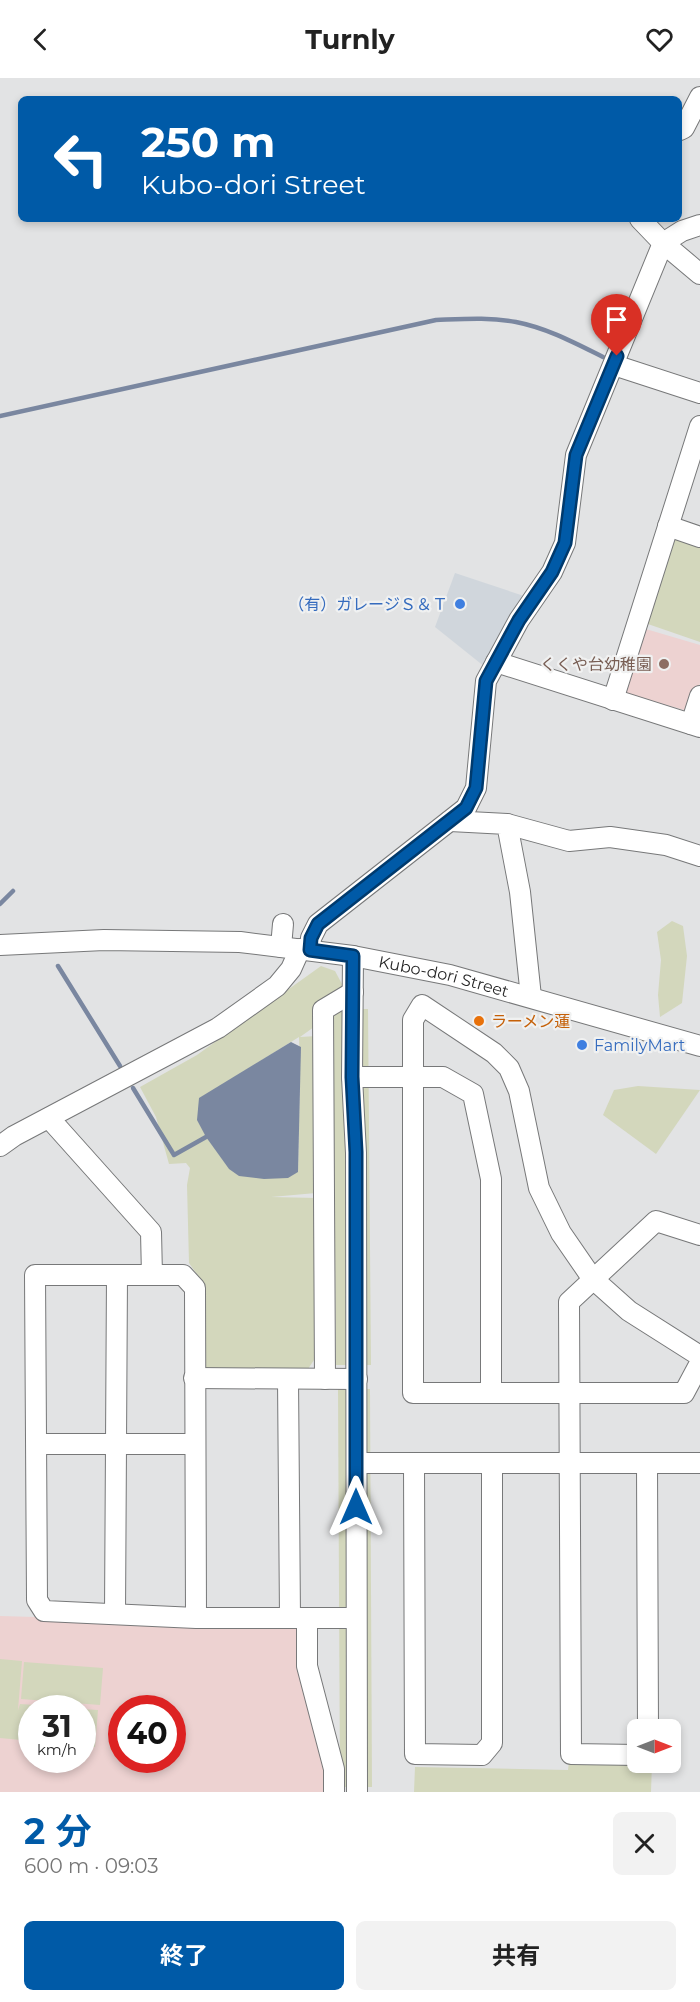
<!DOCTYPE html>
<html lang="ja">
<meta charset="utf-8">
<style>
:root{--surface:#fff;--page:#f2f2f2;--text:#222;--muted:#767676;--accent:#005aa7}
body{margin:0;font-family:Montserrat,"Noto Sans JP",sans-serif;background:var(--page);color:var(--text);height:100vh;display:flex;flex-direction:column;font-size:22px;white-space:nowrap}
*{box-sizing:border-box;margin:0}
p{font-size:20px;color:var(--muted)}
.icon{flex:none;width:33px;height:33px;fill:none;stroke:currentColor;stroke-width:2;stroke-linecap:round;stroke-linejoin:round}
.map{position:relative;height:1714px;overflow:hidden}
.sheet{display:flex;flex-direction:column;background:var(--surface);flex:1}
.sheet>*{flex:none}
.hud{position:absolute;left:18px;top:18px;width:664px;height:126px;border-radius:9px;box-shadow:0 3px 9px #0003;background:#005aa7;color:#fff;overflow:hidden}
.needle{width:39px;rotate:90deg}
.fabs{position:absolute;left:627px;top:1641px;display:grid;gap:12px}
.fabs a{display:grid;place-items:center;width:54px;height:54px;border-radius:9px;background:var(--surface);box-shadow:0 3px 9px #0003;font-size:30px}
.speed{position:absolute;left:18px;top:1617px;display:flex;gap:12px;font-size:30px;font-weight:700;text-align:center}
.speed>*{display:grid;place-content:center;width:78px;height:78px;border-radius:50%;background:var(--surface);box-shadow:0 3px 9px #0003;line-height:1}
.speed small{font-size:15px;font-weight:400}
.speed .limit{border:9px solid #d22;background:#fff;color:#111}
.pin{position:absolute;display:grid;place-items:center;width:51px;height:51px;color:#fff;margin:-62px -26px;border-radius:50% 50% 50% 0;rotate:-45deg;box-shadow:0 0 6px #0007}
.pin .icon{rotate:45deg}
.me{position:absolute;width:66px;margin:-33px;rotate:0deg;stroke-linejoin:round;filter:drop-shadow(0 0 4px #0008)}
.turn{display:flex;align-items:center;gap:21px;height:126px;padding:0 24px;font-size:27px}
.turn .icon{width:78px;height:78px;stroke-width:2.5}
.turn b{display:block;font-size:42px;line-height:51px}
.round{display:grid;place-items:center;flex:none;width:63px;height:63px;border-radius:9px;background:var(--page)}
.summary{display:flex;align-items:center;justify-content:space-between;height:102px;padding:0 24px}
h1{font-size:36px;font-weight:700;line-height:45px;color:var(--accent)}
.button{display:flex;gap:12px;margin-top:auto;padding:12px 24px}
.button a{flex:1;height:69px;border-radius:9px;background:var(--accent);color:#fff;font-size:24px;font-weight:700;line-height:69px;text-align:center}
.button a+a{background:var(--page);color:var(--text)}
header{display:flex;justify-content:space-between;align-items:center;height:78px;padding:0 24px;background:var(--surface);font-size:27px;font-weight:700}
.map>svg:first-child{display:block}
.built{fill:#d0d6dc}
.education{fill:#edd2d1;fill-rule:evenodd}
.green{fill:#d3d7bc;fill-rule:evenodd}
.water{fill:#7a87a0}
.lines{fill:none;stroke-linecap:round;stroke-linejoin:round}
.stream{stroke:#7a87a0;stroke-width:4.5}
.minor-casing{stroke:#777879;stroke-width:22}
.minor{stroke:#fff;stroke-width:20}
.route-casing{stroke:#003a6d;stroke-width:15}
.route{stroke:#005aa7;stroke-width:10}
.shop-dot{fill:#3f7fe0;stroke:#f0f1f1;stroke-width:2}
.education-dot{fill:#8d6e63;stroke:#f0f1f1;stroke-width:2}
.food-dot{fill:#e8710a;stroke:#f0f1f1;stroke-width:2}
.labels{text-anchor:middle;dominant-baseline:central;stroke-width:4.5;stroke-linejoin:round;paint-order:stroke}
.shop-label{font-size:16px;fill:#366cbe;stroke:#f0f1f1;text-anchor:end}
.education-label{font-size:16px;fill:#785e54;stroke:#f0f1f1;text-anchor:end}
.street-label{font-size:16px;fill:#262626;stroke:#f0f1f1}
.food-label{font-size:16px;fill:#c56008;stroke:#f0f1f1;text-anchor:start}
</style>
<header><svg class="icon" aria-label="back" viewBox="0 0 24 24"><path d="M15 5l-7 7 7 7"/></svg>Turnly<svg class="icon" aria-label="heart" viewBox="0 0 24 24"><path d="M12 20l-8-8c-3-5 5-10 8-4 3-6 11-1 8 4z"/></svg></header>
<div class="map">
<svg width="700" height="1714" viewBox="0 0 700 1714">
<rect width="100%" height="100%" fill="#e2e3e4"/>
<polygon class="built" points="455,495 527,519 485,589 435,549"/>
<g class="education">
<polygon points="639,549 700,567 700,605 691,634 620,614"/>
<path d="M 0,1538 L 282,1546 L 301,1551 L 324,1672 L 328,1714 L 0,1714 ZM 32,1630 L 82,1630 L 82,1682 L 32,1682 ZM 122,1630 L 172,1630 L 172,1682 L 122,1682 Z"/>
</g>
<g class="green">
<polygon points="675,459 700,467 700,564 645,545"/>
<polygon points="672,843 683,848 687,878 682,925 660,939 658,917 661,882 657,854"/>
<path d="M 321,888 L 335,893 L 343,908 L 314,949 L 300,959 L 317,958 L 316,1115 L 271,1119 L 317,1120 L 316,1279 L 306,1294 L 200,1294 L 201,1202 L 189,1185 L 187,1107 L 190,1090 L 186,1085 L 169,1086 L 156,1039 L 140,1009 L 197,977 ZM 299,959 L 300,993 L 298,1094 L 199,1021 Z"/>
<polygon points="333,931 368,931 371,1287 336,1287"/>
<polygon points="638,1008 700,1012 656,1076 603,1037 614,1012"/>
<polygon points="338,1311 370,1311 372,1709 340,1709"/>
<polygon points="0,1581 22,1583 18,1632 20,1626 82,1630 32,1630 31,1663 0,1660"/>
<polygon points="24,1584 103,1590 100,1627 21,1621"/>
<polygon points="82,1631 98,1632 95,1669 83,1668"/>
<polygon points="569,1684 652,1685 651,1714 414,1714 415,1689 568,1692"/>
</g>
<polygon class="water" points="291,964 301,969 298,1094 288,1100 264,1101 239,1098 229,1091 206,1059 197,1042 199,1020"/>
<g class="lines">
<g class="stream">
<path d="M 0,338 L 436,242 C 463,241 490,239 516,244 C 547,250 575,265 603,279"/>
<polyline points="0,826 13,813"/>
<polyline points="58,888 120,988"/>
<polyline points="133,1010 174,1077 206,1059"/>
</g>
<g class="minor-casing">
<g id="minor">
<polyline points="680,52 684,50 700,19"/>
<polyline points="640,141 663,165 700,196"/>
<polyline points="614,287 700,315"/>
<polyline points="668,448 700,459"/>
<polyline points="496,584 700,649"/>
<polyline points="613,622 700,348"/>
<polyline points="691,646 700,618"/>
<polyline points="450,743 507,746 520,814 531,919"/>
<polyline points="507,746 569,763 610,759 666,767 700,778"/>
<path id="s1" d="M 0,867 L 104,862 L 240,864 L 353,878 L 450,897 L 700,968"/>
<polyline points="281,869 283,846"/>
<polyline points="310,872 311,860 318,846 466,730 476,710 486,603 519,542 552,494 565,465 576,377 663,165 682,153 700,147"/>
<polyline points="353,878 352,999 356,1075 357,1714"/>
<polyline points="352,999 443,999 473,1016 491,1101 491,1315"/>
<polyline points="49,1040 151,1154 152,1197"/>
<polyline points="0,1068 14,1058 218,950 277,908 291,891 300,871"/>
<polyline points="700,1278 629,1233 592,1200 561,1155 539,1110 519,1013 509,990 494,975 422,927 413,942 413,1315 684,1315 700,1285"/>
<polyline points="194,1300 357,1301"/>
<polyline points="288,1301 290,1539"/>
<polyline points="325,1301 323,932 353,914"/>
<polyline points="37,1366 195,1366"/>
<polyline points="357,1385 700,1385"/>
<polyline points="414,1385 415,1676 482,1677 492,1665 492,1386"/>
<polyline points="647,1385 648,1652"/>
<polyline points="115,1536 117,1197"/>
<polyline points="196,1540 195,1210 183,1197 35,1197 37,1522 44,1533 196,1540 355,1540"/>
<polyline points="307,1540 307,1588 334,1691 334,1714"/>
<polyline points="638,1677 571,1676 569,1224 656,1143 700,1157"/>
</g>
</g>
<use href="#minor" class="minor"/>
</g>
<g class="lines">
<g class="route-casing">
<polyline id="route" points="356,1429 356,1074 352,999 353,878 310,872 311,860 318,846 466,730 476,710 486,603 519,542 552,494 565,465 576,377 617,278"/>
</g>
<use href="#route" class="route"/>
</g>
<g class="shop-dot">
<circle cx="460" cy="526" r="6"/>
<circle cx="582" cy="967" r="6"/>
</g>
<circle class="education-dot" cx="664" cy="586" r="6"/>
<circle class="food-dot" cx="479" cy="943" r="6"/>
<g class="labels">
<g class="shop-label">
<text x="448" y="526">（有）ガレージＳ＆Ｔ</text>
<text x="594" y="967" text-anchor="start">FamilyMart</text>
</g>
<g class="education-label">
<text x="652" y="586">くくや台幼稚園</text>
</g>
<g class="street-label">
<text stroke="none"><textPath href="#s1" startOffset="447">Kubo-dori Street</textPath></text>
</g>
<g class="food-label">
<text x="491" y="943">ラーメン蓮</text>
</g>
</g>
</svg>
<div class="fabs">
<a><svg class="needle" viewBox="-14 -14 28 28"><path d="M0-13l5 13h-10z" fill="#e53935"/><path d="M0 13l5-13h-10z" fill="#767676"/></svg></a>
</div>
<div class="speed"><div>31<small>km/h</small></div><div class="limit">40</div></div>
<div class="pin" style="left:617px;top:278px;background:#d93025"><svg class="icon" aria-label="arrive" viewBox="0 0 24 24"><path d="M6 21V4h12l-3 4 3 4H6"/></svg></div>
<svg class="me" style="left:356px;top:1429px" viewBox="-20 -20 40 40"><path d="M0-17L14 15 0 8-14 15z" fill="#005aa7" stroke="#fff" stroke-width="4"/></svg>
<div class="hud">
<div class="turn"><svg class="icon" aria-label="left" viewBox="0 0 24 24"><path d="M17 20v-9H6M10 6l-5 5 5 5"/></svg><div><b>250 m</b>Kubo-dori Street</div></div>
</div>
</div>
<section class="sheet">
<div class="summary"><div><h1>2 分</h1><p>600 m · 09:03</p></div><a class="round"><svg class="icon" aria-label="close" viewBox="0 0 24 24"><path d="M6 6l12 12M18 6L6 18"/></svg></a></div>
<div class="button"><a>終了</a><a>共有</a></div>
</section>
